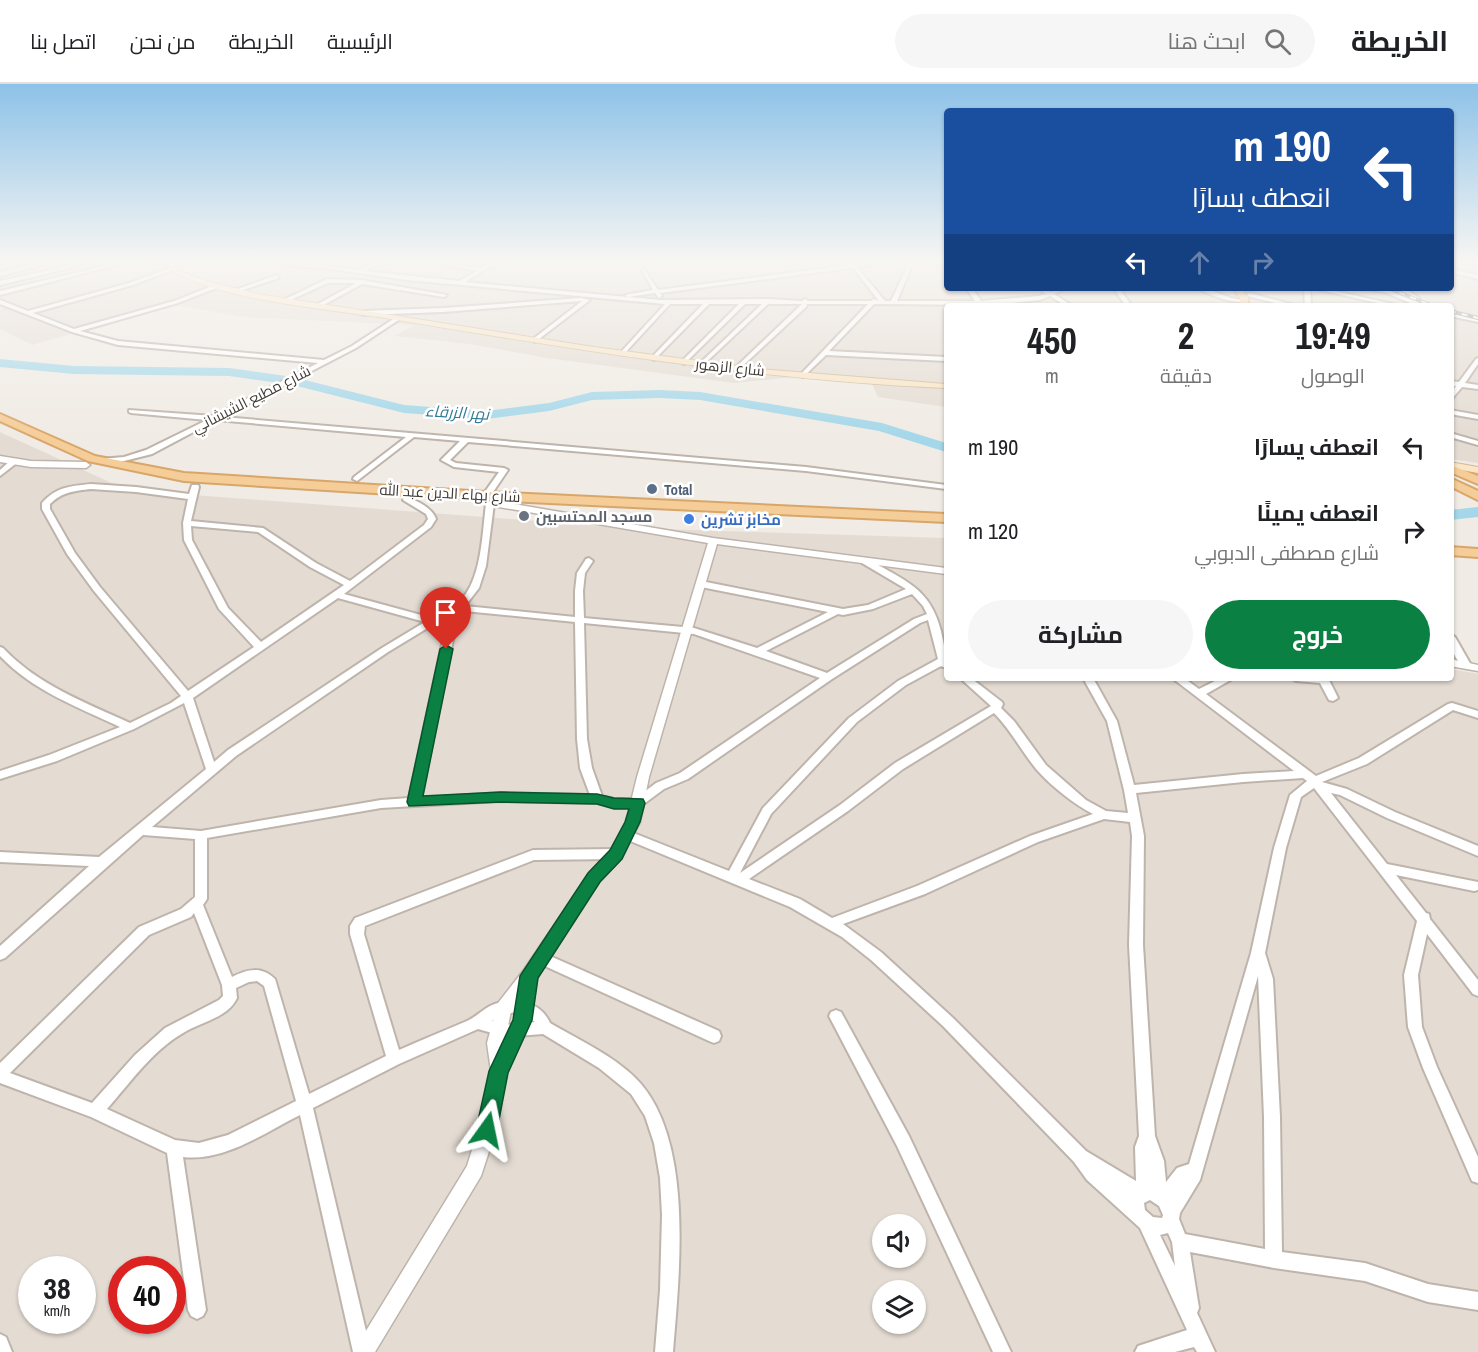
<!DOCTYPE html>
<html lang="ar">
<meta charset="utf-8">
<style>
:root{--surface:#fff;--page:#f6f6f6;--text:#202124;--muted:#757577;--line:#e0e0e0;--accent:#0b8043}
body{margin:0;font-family:"Archivo Narrow",Cairo,sans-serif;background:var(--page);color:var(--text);direction:rtl;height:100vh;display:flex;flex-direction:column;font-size:22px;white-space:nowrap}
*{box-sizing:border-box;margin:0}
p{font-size:20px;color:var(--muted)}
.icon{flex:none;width:33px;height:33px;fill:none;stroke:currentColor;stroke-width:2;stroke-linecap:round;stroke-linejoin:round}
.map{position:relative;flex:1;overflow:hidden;direction:ltr}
.sheet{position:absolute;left:944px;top:219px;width:510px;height:378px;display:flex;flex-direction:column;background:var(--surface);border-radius:6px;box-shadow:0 2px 4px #0004;direction:rtl}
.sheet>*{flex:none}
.banner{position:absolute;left:944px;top:24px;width:510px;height:183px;border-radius:6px;box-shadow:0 2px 4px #0004;direction:rtl;background:#1a4fa0;color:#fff;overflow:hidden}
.tools{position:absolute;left:872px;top:1130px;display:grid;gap:12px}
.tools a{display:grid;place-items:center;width:54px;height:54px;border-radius:50%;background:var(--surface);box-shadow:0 2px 4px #0004;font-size:30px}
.speed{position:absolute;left:18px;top:1172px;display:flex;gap:12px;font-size:30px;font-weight:700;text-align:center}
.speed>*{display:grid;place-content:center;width:78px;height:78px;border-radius:50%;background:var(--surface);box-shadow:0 2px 4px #0004;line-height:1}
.speed small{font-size:15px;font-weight:400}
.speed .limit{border:9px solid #d22;background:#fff;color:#111}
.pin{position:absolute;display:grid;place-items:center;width:51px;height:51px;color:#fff;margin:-62px -26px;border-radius:50% 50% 50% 0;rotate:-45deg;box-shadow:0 0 6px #0007}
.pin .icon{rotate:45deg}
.me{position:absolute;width:66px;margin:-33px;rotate:12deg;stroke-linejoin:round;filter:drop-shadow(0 0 4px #0008)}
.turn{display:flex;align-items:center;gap:21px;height:126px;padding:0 24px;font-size:27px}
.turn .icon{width:78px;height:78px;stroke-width:2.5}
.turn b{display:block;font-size:42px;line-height:51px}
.lanes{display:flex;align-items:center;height:57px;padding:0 24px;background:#0003;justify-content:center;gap:30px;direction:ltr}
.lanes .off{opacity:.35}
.eta{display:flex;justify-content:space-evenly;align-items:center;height:102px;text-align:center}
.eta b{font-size:36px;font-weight:700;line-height:42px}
.button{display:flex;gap:12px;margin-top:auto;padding:12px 24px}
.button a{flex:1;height:69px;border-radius:36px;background:var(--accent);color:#fff;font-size:24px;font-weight:700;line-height:69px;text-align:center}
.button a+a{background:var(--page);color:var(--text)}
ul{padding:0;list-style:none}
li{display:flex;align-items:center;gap:18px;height:84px;padding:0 24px}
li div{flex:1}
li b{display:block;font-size:22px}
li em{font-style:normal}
header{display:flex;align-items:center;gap:36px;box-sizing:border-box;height:84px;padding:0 30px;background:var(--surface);border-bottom:2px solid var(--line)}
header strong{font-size:28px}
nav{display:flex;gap:33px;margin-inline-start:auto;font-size:21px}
.search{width:420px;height:54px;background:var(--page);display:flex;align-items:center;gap:15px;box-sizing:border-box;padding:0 21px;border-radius:33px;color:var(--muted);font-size:22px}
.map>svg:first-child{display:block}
.residential{fill:#e4dcd3;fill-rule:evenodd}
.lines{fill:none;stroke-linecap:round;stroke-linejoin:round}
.river{fill:#a4d7e9;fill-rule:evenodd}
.minor-casing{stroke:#beb4ab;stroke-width:4}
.tertiary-casing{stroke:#beb4ab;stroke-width:3}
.secondary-casing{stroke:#d0b99a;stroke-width:2}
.primary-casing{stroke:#d9a66a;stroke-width:4}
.minor{fill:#fff;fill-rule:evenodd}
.tertiary{fill:#fff;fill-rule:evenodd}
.secondary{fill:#fae5c5;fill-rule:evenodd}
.primary{fill:#f5cd98;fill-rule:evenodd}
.rail-casing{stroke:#939393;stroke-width:4}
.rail{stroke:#fff;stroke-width:2;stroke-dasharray:6;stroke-linecap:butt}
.route{fill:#0b8043;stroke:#07532c;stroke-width:1.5}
.service-dot{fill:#5c6f8a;stroke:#fff;stroke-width:2}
.worship-dot{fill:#6b7280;stroke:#fff;stroke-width:2}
.shop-dot{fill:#3f7fe0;stroke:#fff;stroke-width:2}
.labels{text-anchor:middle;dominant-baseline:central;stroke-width:5;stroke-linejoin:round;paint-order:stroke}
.far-street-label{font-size:15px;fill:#423b35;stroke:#fff}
.far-service-label{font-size:15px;font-weight:bold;fill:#4e5e75;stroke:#fff;text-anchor:start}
.far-worship-label{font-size:15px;font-weight:bold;fill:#5b616d;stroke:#fff;text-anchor:start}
.far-shop-label{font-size:15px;font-weight:bold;fill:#366cbe;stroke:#fff;text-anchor:start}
.far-water-label{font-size:16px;font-style:italic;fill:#337b95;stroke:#fff}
</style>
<header>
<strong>الخريطة</strong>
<div class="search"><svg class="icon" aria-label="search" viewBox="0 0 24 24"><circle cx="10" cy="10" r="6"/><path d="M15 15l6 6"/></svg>ابحث هنا</div>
<nav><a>الرئيسية</a><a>الخريطة</a><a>من نحن</a><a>اتصل بنا</a></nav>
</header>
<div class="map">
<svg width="1478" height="1268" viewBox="0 0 1478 1268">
<rect width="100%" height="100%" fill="#f0ebe4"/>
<g class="residential">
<polygon points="0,179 946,179 946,204 1233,204 1238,210 1239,222 946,222 946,323 878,313 870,295 814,291 734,299 547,274 469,260 394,252 414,241 244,233 174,221 32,261 0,245 0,226 3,225 0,223"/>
<polygon points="1451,179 1478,179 1478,379 1451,375 1450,222 1251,222 1246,204 1450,204"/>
<path d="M 0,348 L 127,406 L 630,444 L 946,454 L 946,594 L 1450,594 L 1451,585 L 1478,590 L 1478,1268 L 0,1268 ZM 882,1140 L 915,1140 L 915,1173 L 882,1173 ZM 32,1185 L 82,1185 L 82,1236 L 32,1236 ZM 122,1185 L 172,1185 L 172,1236 L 122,1236 ZM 882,1206 L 915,1206 L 915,1239 L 882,1239 Z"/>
</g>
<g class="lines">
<g class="river">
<polygon points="0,275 74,282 229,284 293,293 404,321 486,327 549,319 592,308 660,306 700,308 882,339 946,359 946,368 879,347 700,316 660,314 592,316 549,327 486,335 404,329 293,301 229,292 74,290 0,283"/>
<polygon points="1478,423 1478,433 1450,436 1450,426"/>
</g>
<g class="minor-casing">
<g id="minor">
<polygon points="42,179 49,179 0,192 0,188"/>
<polygon points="117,179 124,179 0,211 0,207"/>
<polygon points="271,179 324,182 358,186 375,179 381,179 365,187 459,197 477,187 433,179 481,184 491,179 496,179 465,198 660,216 768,215 802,217 805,215 808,217 871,217 874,215 879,217 853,184 660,209 662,212 659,214 655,209 628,213 625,211 653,206 642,186 644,185 658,206 850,181 849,179 853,179 855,181 883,179 857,183 885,217 891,217 909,179 913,179 897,217 975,217 966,204 972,204 981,217 1039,212 1046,210 1038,204 1045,204 1051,208 1060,204 1068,204 1054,210 1073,222 1066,222 1050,212 1040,216 989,221 874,220 829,267 946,273 946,277 826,271 803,293 800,291 801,290 868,220 807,220 806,223 737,287 735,286 735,284 802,220 768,220 701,283 698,281 699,280 762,220 745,220 684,280 681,278 739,220 709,220 654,276 652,275 652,273 703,220 670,220 623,271 621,270 621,268 665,220 407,196 324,184 273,180"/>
<polygon points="642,179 674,179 672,180 644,180"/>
<polygon points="72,181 74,183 0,201 0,197"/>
<polygon points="171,184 173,186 133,201 33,229 74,245 174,217 217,200 219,203 178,219 80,247 118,257 324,276 352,262 395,234 400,235 356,264 223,333 806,383 946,401 946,405 806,387 468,358 450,376 456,379 504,384 508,386 489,414 486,414 482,412 499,388 454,383 441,376 460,357 414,353 357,397 353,395 354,393 406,353 216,336 152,370 124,377 100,379 100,375 124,373 146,366 207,336 131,329 129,328 129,326 214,332 318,279 118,261 72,248 0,220 0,216 28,227 129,199"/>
<polygon points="1450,185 1478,191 1478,195 1450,188"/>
<polygon points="277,191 279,194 237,208 232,207"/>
<polygon points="327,195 361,196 447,211 444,213 362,200 320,223 316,223 316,221 356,199 328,199 286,218 281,217"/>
<polygon points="1113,204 1119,204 1132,222 1126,222"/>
<path d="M 1197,204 L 1205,204 L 1231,214 L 1248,217 C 1233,221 1210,211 1197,204 Z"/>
<polygon points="1304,204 1310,204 1311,222 1305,222"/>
<polygon points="1311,204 1321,204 1402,222 1391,222"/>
<polygon points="1360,204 1383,204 1414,217 1397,204 1404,204 1419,214 1420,219 1426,222 1415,221 1384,208"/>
<polygon points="1249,209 1295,221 1296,222 1287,222 1247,212"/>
<polygon points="581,214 590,216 535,258 532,256 533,255 582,217 443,228 363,231 360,229 363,227 443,224"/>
<polygon points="1450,228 1478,234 1478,238 1450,232"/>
<polygon points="1478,274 1478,280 1465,299 1478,301 1478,305 1462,303 1450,317 1450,310 1456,302 1450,301 1450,297 1459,298 1476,275"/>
<polygon points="1450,326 1478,331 1478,335 1450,330"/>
<polygon points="1450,349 1478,357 1478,361 1450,353"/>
<polygon points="11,376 18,378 0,392 0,386"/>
<path d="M 91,400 L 136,403 L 189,410 L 192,401 L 198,401 L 199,403 L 191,437 L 263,444 L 316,479 L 350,497 L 424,441 L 428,435 L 426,430 L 403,416 L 404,414 C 415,414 433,425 436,435 L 431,443 L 344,510 L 432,534 C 441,529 452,524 460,517 C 482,495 482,450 486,420 L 490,418 L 494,420 L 486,482 L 479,504 L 465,522 L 575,533 L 575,507 L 577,489 L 586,475 L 589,474 L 593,477 L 585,489 L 583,507 L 584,534 L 694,544 L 757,564 L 828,528 L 701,503 L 698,502 L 698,498 L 701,497 L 843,525 L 868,521 L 906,505 L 862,479 L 862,475 L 868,475 C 904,497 930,503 941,547 C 944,560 946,571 946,584 L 941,582 L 906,601 L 857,638 L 771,730 L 740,789 L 840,721 L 895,679 L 991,622 L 960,594 L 971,594 L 1002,618 L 1003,620 L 1001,624 L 1014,637 L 1046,681 L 1086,716 L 1106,727 L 1128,729 L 1124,706 L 1107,637 L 1083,594 L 1093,594 L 1117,637 L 1134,701 L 1243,690 L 1294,687 L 1172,594 L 1184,594 L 1199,605 L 1221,594 L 1234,594 L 1206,610 L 1316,692 L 1359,674 L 1448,620 L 1452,619 L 1478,627 L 1478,634 L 1453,626 L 1367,680 L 1322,698 L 1347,705 L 1395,728 L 1478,762 L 1478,772 L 1387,734 L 1340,711 L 1331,709 L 1387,780 L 1478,798 L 1478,806 L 1474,807 L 1396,791 L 1426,829 L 1429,830 L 1430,835 L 1478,896 L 1478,912 L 1473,910 L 1427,850 L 1418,891 L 1422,943 L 1437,983 L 1478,1073 L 1478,1099 L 1472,1097 L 1423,984 L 1408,943 L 1404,891 L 1417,837 L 1314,704 L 1301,713 L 1286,764 L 1265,869 L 1273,895 L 1280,1033 L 1282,1168 L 1365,1179 L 1428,1200 L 1478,1208 L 1478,1226 L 1428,1218 L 1365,1197 L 1274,1184 L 1190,1168 L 1199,1224 L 1197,1229 L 1215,1268 L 1197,1268 L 1194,1263 L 1175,1268 L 1135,1268 L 1138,1262 L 1187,1246 L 1140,1144 L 1087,1096 L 1074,1078 L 943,942 L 871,876 L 842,853 L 790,823 L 623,754 L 621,751 L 623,748 L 631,748 L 729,787 L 763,724 L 849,634 L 898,597 L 938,575 L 928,536 L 920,539 L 832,595 L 688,695 L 664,705 L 641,722 L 614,723 L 597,719 L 501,717 L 381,724 L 207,754 L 207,815 L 203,821 L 232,893 C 248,885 261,882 275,895 L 309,1010 L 386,972 L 350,850 L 350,842 L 355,834 L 533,766 L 616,765 L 620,767 L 622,770 L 620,773 L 616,775 L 534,776 L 365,842 L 364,850 L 399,966 C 421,956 444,947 467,937 C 476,933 482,926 490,922 C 511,912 540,916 550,939 C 579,956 619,974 641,1000 C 694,1062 679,1192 673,1268 L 655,1268 L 660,1206 L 662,1131 L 660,1094 L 654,1059 L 645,1032 L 631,1010 L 599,984 L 543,950 L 506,953 L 478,945 L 399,980 L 313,1024 L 371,1268 L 353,1268 L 300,1031 C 264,1049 224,1078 183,1073 L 206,1226 L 203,1232 L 197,1235 L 191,1232 L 188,1226 L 167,1069 L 91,1033 L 0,999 L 0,979 L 139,843 L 181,825 L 195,813 L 195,755 L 143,751 L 5,874 L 0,876 L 0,862 L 89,782 L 0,778 L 0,768 L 99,773 L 206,685 L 184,619 L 134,645 L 57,677 L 0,695 L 0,687 L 49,671 L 120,643 C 78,623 33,607 0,572 L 0,563 L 3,564 C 38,601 84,618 130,639 L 171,619 L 181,612 L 94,507 L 67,470 L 42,425 L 42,419 C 56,403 70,402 91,400 ZM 91,405 L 136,408 L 188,415 L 183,439 L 184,456 L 219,525 L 254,563 L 188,607 L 100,503 L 75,469 L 50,425 L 50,420 C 62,408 74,407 91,405 ZM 191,442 L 258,448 L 310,483 L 344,501 L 261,558 L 228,524 L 192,456 ZM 912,510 L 923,522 L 927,530 L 914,535 L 827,589 L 766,567 L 838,530 L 843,531 L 873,525 ZM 338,514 L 425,538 L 382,564 L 228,666 L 214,678 L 193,614 ZM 464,527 L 575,538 L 577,655 L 580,684 L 590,711 L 501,709 L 421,714 L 454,551 ZM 454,528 L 444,551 L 409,714 L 381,716 L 201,747 L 152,743 L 236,672 L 388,568 ZM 584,539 L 694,550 L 820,594 L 680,689 L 656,699 L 635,715 L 614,715 L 602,712 L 592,684 L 587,655 ZM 994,629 C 1011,646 1022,668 1037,686 C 1051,702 1074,720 1093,730 L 1030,752 L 917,802 L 832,834 L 800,815 L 749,795 L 848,727 L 903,685 ZM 1303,694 L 1307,697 L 1290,711 L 1274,764 L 1251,869 L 1189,1080 L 1177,1084 L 1166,1098 L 1164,1077 L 1155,1052 L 1143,861 L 1144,752 L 1136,709 L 1243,698 ZM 1104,735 L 1130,738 L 1132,752 L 1129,861 L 1139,1052 L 1135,1063 L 1136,1097 L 1086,1067 L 953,934 L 881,868 L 843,840 L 925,810 L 1038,758 ZM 194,829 L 222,901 L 223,912 L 219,916 L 165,944 L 135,971 L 92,1019 L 10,989 L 149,851 L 191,833 ZM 1258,892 L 1264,1033 L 1265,1165 L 1185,1150 L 1179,1135 L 1180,1129 L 1200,1096 ZM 257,897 L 264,902 L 296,1017 L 228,1051 L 199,1059 L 175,1056 L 107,1025 C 130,999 152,967 183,949 C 200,938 228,934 237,914 L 236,904 L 249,898 ZM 515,928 L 522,930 L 535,938 L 506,941 L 492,937 L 498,932 ZM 1150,1116 L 1159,1122 L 1163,1131 L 1162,1134 L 1153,1133 L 1145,1126 L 1144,1119 ZM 1168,1149 L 1172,1158 L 1175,1182 L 1160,1151 Z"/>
<path d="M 1450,550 L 1455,553 L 1471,581 L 1469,583 L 1466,584 C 1455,578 1450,563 1450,550 Z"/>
<polygon points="1291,594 1328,594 1338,614 1333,617 1329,616 1320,599 1296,597"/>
<polygon points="541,868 719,947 721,952 719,957 714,959 709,957 536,878 534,874 536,870"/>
<polygon points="836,926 841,928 909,1052 1011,1268 993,1268 897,1062 829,932 831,928"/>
<polygon points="0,1250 6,1253 12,1268 0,1268"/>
</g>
</g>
<g class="tertiary-casing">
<g id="tertiary">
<polygon points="0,372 31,377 86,378 90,381 86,384 31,383 0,378"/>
<path d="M 496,417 L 713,454 L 946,484 L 946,490 L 717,460 L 649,693 L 640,738 L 621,774 L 599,798 L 537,894 L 531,936 L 507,988 L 496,1046 L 481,1092 L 375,1268 L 353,1268 L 467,1082 L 478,1046 L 491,987 L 487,959 L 498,919 L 523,887 L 589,790 L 611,766 L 626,738 L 637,693 L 708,459 L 493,422 L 493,418 ZM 517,919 L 515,936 L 504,962 L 511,927 Z"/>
<polygon points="1450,575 1478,581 1478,587 1450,582"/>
</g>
</g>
<g class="secondary-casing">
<g id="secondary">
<path d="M 163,179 L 170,179 L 182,188 L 203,196 L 258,210 L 594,263 L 760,285 L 946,300 L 946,304 C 757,296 571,265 385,234 C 330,225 201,215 163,179 Z"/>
<polygon points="1450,378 1478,383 1478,389 1450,384"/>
</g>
</g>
<g class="primary-casing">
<g id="primary">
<polygon points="1233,204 1241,204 1248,214 1248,222 1240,222 1240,214"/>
<polygon points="0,330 95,372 184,389 486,408 946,430 946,438 486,416 184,397 88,377 0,337"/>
<polygon points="1450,381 1478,392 1478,400 1450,388"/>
<polygon points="1450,394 1478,407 1478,416 1450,402"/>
<polygon points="1450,463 1478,465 1478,473 1450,471"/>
</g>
</g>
<use href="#minor" class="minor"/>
<use href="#tertiary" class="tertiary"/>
<use href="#secondary" class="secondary"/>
<use href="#primary" class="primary"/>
<g class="rail-casing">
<g id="rail">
<polyline points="1388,204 1433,222"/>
<polyline points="1450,227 1478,234"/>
</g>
</g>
<use href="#rail" class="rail"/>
</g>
<linearGradient id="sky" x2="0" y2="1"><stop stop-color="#8dc2e8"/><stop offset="0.5" stop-color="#f8f6f3"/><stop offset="1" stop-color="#f8f6f3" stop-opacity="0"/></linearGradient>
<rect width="1478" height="356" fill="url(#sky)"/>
<polygon class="route" points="446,561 453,565 423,712 501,708 597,710 614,714 643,715 645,719 640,738 622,775 600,798 538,894 532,936 508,989 497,1046 494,1053 487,1056 479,1053 476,1046 489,987 513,936 520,892 588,789 610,766 625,738 629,725 614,725 597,720 501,718 409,722 407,718 440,565"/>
<circle class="service-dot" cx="652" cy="405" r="6"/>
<circle class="worship-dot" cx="524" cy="432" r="6"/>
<circle class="shop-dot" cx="689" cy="435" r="6"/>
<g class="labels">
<g class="far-street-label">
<text transform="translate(730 283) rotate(6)">شارع الزهور</text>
<text transform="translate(251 315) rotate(-27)">شارع مطيع الشيشاني</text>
<text transform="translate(450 409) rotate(3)">شارع بهاء الدين عبد الله</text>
</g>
<g class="far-service-label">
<text x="664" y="405">Total</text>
</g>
<g class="far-worship-label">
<text x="536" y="432">مسجد المحتسبين</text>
</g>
<g class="far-shop-label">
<text x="701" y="435">مخابز تشرين</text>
</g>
<g class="far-water-label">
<text transform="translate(457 328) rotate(3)">نهر الزرقاء</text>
</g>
</g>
</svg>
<div class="tools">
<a><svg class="icon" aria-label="sound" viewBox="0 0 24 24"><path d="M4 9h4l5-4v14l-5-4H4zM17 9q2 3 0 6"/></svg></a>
<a><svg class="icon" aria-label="layers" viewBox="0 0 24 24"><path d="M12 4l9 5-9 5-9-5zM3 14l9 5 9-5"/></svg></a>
</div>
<div class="speed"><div>38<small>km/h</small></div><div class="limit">40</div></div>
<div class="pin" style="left:446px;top:565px;background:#d93025"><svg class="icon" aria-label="arrive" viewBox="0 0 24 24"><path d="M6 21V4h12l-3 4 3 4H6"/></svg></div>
<svg class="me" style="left:487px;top:1046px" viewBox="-20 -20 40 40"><path d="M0-17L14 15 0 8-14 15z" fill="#0b8043" stroke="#fff" stroke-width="4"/></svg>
<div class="banner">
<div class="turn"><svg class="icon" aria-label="left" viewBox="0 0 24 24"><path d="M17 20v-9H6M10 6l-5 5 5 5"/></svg><div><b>190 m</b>انعطف يسارًا</div></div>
<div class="lanes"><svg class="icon" aria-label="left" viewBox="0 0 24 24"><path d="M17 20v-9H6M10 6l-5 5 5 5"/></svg><svg class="icon off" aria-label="ahead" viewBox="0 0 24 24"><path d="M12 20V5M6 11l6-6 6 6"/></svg><svg class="icon off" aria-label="right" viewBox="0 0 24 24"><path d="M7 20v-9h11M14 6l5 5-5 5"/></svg></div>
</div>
<section class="sheet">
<div class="eta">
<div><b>19:49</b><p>الوصول</p></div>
<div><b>2</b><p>دقيقة</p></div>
<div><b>450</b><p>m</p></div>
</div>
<ul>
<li><svg class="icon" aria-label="left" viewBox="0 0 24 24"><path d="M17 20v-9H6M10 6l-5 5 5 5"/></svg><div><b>انعطف يسارًا</b></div><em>190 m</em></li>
<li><svg class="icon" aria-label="right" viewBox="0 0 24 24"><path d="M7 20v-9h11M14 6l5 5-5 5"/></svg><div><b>انعطف يمينًا</b><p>شارع مصطفى الدبوبي</p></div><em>120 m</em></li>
</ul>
<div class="button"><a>خروج</a><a>مشاركة</a></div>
</section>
</div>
